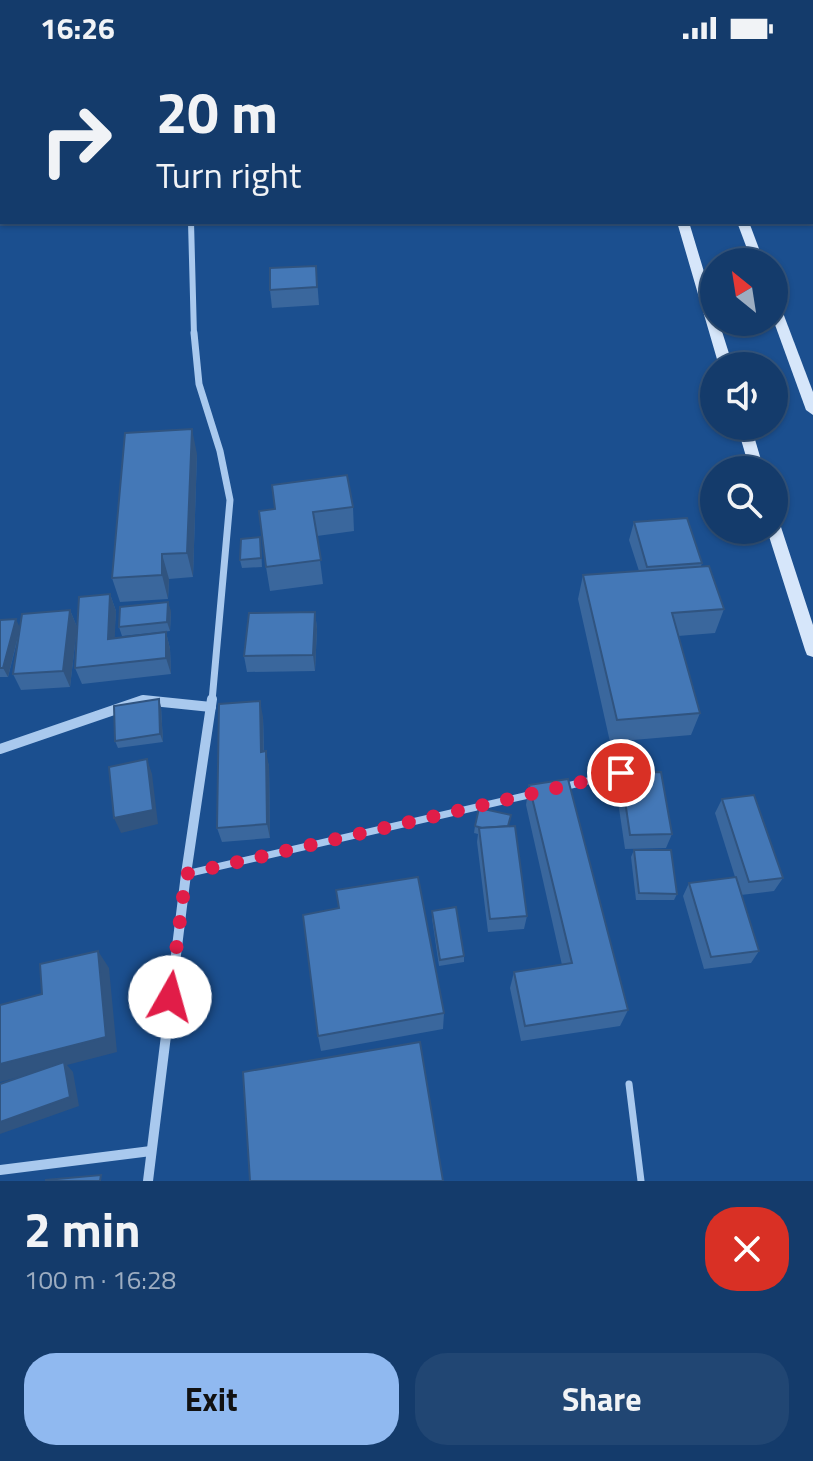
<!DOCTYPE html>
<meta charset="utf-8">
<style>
:root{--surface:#143b6b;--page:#214673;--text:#f1f3f6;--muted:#9dadc1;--line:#33557e;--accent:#90b9f0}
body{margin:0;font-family:"Titillium Web",sans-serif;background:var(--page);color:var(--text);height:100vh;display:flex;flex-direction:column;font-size:30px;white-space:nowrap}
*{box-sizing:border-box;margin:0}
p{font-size:26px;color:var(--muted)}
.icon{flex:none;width:44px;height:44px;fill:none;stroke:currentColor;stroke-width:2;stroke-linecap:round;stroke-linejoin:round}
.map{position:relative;height:1125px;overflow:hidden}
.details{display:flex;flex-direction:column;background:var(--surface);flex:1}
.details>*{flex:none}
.top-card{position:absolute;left:0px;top:0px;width:814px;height:168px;box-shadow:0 2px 6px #0004,0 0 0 2px var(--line);background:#143b6b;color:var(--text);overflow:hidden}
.needle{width:52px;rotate:330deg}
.fabs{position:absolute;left:700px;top:192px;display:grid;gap:16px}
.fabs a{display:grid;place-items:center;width:88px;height:88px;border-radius:50%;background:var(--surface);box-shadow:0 2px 6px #0004,0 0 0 2px var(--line);font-size:40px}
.pin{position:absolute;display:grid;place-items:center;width:68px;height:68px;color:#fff;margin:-34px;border:4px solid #fff;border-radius:50%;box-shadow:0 2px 8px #0007}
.me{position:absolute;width:88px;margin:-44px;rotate:7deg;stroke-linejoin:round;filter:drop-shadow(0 0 6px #0008)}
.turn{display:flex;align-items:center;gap:28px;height:168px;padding:0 24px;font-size:36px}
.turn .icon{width:104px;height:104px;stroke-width:2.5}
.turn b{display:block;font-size:56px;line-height:68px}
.round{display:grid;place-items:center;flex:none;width:84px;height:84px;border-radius:32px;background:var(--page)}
.overview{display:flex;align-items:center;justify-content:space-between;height:136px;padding:0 24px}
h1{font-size:48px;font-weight:700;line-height:60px}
.primary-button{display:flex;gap:16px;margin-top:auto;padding:16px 24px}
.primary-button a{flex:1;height:92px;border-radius:32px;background:var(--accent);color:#111;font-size:32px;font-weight:700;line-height:92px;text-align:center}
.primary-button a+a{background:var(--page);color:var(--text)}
.status{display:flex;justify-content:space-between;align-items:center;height:56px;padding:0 40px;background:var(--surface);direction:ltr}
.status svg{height:22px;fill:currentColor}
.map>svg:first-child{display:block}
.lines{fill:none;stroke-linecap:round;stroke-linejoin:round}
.lane{stroke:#a9c9ee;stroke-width:7}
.street-far2{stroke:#a9c9ee;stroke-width:6}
.street-far1{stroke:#a9c9ee;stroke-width:7}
.street{stroke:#a9c9ee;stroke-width:10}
.secondary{fill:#d6e6fa;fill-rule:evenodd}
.wall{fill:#3a679d}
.shaded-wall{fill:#305480}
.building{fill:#4478b7;stroke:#305480;stroke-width:2}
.route{stroke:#e11d48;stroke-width:14;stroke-dasharray:0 25.2}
</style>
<div class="status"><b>16:26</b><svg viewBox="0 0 49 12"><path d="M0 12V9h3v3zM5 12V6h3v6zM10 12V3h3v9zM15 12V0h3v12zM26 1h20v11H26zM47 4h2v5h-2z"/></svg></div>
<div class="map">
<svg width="813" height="1125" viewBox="0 0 813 1125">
<rect width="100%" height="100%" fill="#1b4f8f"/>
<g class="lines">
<g class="lane">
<polyline points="563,731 621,717"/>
<polyline points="186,818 533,738"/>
<polyline points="629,1028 641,1125"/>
</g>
<polyline class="street-far2" points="191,166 194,279"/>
<g class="street-far1">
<polyline points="194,277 199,328 220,395 230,444 212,645"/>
<polyline points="139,645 155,645"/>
</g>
<g class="street">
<polyline points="0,693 143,644 211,651"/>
<polyline points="0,1114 151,1095"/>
<polyline points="148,1125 186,818 212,643"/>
</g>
<g class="secondary">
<polygon points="622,0 632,0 633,2 623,2"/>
<polygon points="677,0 687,0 688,2 678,2"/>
<polygon points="677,166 689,166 714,249 714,266 719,266 733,310 719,310"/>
<polygon points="737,166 749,166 764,206 752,206"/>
<polygon points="774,245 780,249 813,336 813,359 806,354 774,266"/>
<polygon points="737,370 751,370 764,414 750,414"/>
<polygon points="774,465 781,471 813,569 813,601 807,599 805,594 767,474 774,474"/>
</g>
</g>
<g class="wall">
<polygon points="316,210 319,249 272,252 270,234"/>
<polygon points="197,398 193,521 169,523 168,543 120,546 112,522"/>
<polygon points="353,451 354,475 317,480 323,528 270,535 266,511 275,453"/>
<polygon points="634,466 702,507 701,510 724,553 715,577 678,580 700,657 691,679 610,686 578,543 583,519 639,515 629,484"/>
<polygon points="261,490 262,511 242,512 240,504"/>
<polygon points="110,538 116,555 114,582 166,576 170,593 171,618 82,628 75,612 77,571 70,631 21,634 13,618 20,574 8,621 0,621 0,564 20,572 70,554 77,571"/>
<polygon points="171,555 170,575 122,580 119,571"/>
<polygon points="315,556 317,573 315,615 247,616 244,600"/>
<polygon points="161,651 163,686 118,692 115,685"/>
<polygon points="263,661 264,695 269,710 270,782 222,786 217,772"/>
<polygon points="621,717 672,778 666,792 625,793 616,732"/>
<polygon points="529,729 628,954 620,970 521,985 510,932 514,916 562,909 526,749"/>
<polygon points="722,743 783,822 774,835 741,839 759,895 751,907 704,913 683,840 689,827 735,821 715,757"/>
<polygon points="475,770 509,770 527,860 524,873 488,876 477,786 478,778 474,777"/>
<polygon points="634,794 677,838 674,844 636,844 631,801"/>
<polygon points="338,852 444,957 443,973 321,995 318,980"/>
<polygon points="432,855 464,900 464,906 439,910 432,862"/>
</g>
<g class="shaded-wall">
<polygon points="192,373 197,398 193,521 187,497"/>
<polygon points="162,498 169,523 168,543 162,519"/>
<polygon points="110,538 116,555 114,599 108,583"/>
<polygon points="168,546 171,555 170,575 167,566"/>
<polygon points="70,554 77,571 70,631 63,615"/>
<polygon points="315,556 317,573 315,615 313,599"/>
<polygon points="16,563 20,572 8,621 3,612"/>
<polygon points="166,576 170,593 171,618 166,602"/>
<polygon points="159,643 161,651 163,686 160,678"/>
<polygon points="260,645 263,661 264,711 261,696"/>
<polygon points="266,695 269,710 270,782 267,768"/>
<polygon points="147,703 152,718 158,768 121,777 114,762"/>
<polygon points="98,895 109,912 117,996 67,1009 73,1016 79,1050 0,1078 0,1066 65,1009 0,1026 0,1008"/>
</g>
<g class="building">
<polygon points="316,210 317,231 270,234 270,212"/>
<polygon points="192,373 187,497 162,498 162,519 112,522 125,377"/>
<polygon points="347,419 353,451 313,456 321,504 266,511 259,455 275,453 272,429"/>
<polygon points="687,462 702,507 647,511 634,466"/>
<polygon points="260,481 261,502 240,504 241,483"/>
<polygon points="709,510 724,553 672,557 700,657 617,664 583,519"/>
<polygon points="110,538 108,583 166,576 166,602 75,612 79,541"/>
<polygon points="168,546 167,566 119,571 120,551"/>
<polygon points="70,554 63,615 13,618 22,558"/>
<polygon points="315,556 313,599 244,600 249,557"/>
<polygon points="16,563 3,612 0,612 0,564"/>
<polygon points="159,643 160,678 115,685 114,650"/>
<polygon points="260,645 261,696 266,695 267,768 217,772 219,648"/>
<polygon points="147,703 153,754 114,762 109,711"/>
<polygon points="661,716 672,778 630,779 621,717"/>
<polygon points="568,723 628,954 525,970 514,916 572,907 529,729"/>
<polygon points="754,739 783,822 749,826 722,743"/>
<polygon points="479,752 511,759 508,770 482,772 475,770"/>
<polygon points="515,770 527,860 490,863 479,772"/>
<polygon points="634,794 671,794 677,838 639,837"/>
<polygon points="418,821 444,957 318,980 303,859 339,852 336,834"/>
<polygon points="736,821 759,895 711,901 689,827"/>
<polygon points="456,851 464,900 440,904 432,855"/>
<polygon points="98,895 106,981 0,1008 0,949 42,938 40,908"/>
<polygon points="420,986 443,1125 250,1125 243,1016"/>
<polygon points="64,1006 70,1041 0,1066 0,1028"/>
<polygon points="101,1119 100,1125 46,1125 46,1124"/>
</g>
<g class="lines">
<polyline class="route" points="170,941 186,818 621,717"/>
</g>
</svg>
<div class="fabs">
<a><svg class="needle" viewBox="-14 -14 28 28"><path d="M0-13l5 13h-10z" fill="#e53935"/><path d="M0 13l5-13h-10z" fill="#9dadc1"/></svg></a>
<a><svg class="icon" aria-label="sound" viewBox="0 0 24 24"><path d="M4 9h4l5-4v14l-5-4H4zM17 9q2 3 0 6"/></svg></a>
<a><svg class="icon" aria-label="search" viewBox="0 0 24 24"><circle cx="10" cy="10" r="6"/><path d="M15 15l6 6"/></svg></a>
</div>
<div class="pin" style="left:621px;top:717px;background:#d93025"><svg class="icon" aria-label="arrive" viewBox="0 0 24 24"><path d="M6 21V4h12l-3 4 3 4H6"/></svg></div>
<svg class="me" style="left:170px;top:941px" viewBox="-20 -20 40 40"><circle r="19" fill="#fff"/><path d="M0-13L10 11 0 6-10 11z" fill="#e11d48"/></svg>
<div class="top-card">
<div class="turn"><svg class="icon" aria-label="right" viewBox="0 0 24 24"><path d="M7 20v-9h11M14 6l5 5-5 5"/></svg><div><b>20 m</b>Turn right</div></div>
</div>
</div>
<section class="details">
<div class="overview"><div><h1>2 min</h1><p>100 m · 16:28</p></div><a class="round" style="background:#d93025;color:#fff"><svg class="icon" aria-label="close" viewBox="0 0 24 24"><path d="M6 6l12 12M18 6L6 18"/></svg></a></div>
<div class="primary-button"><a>Exit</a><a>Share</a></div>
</section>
